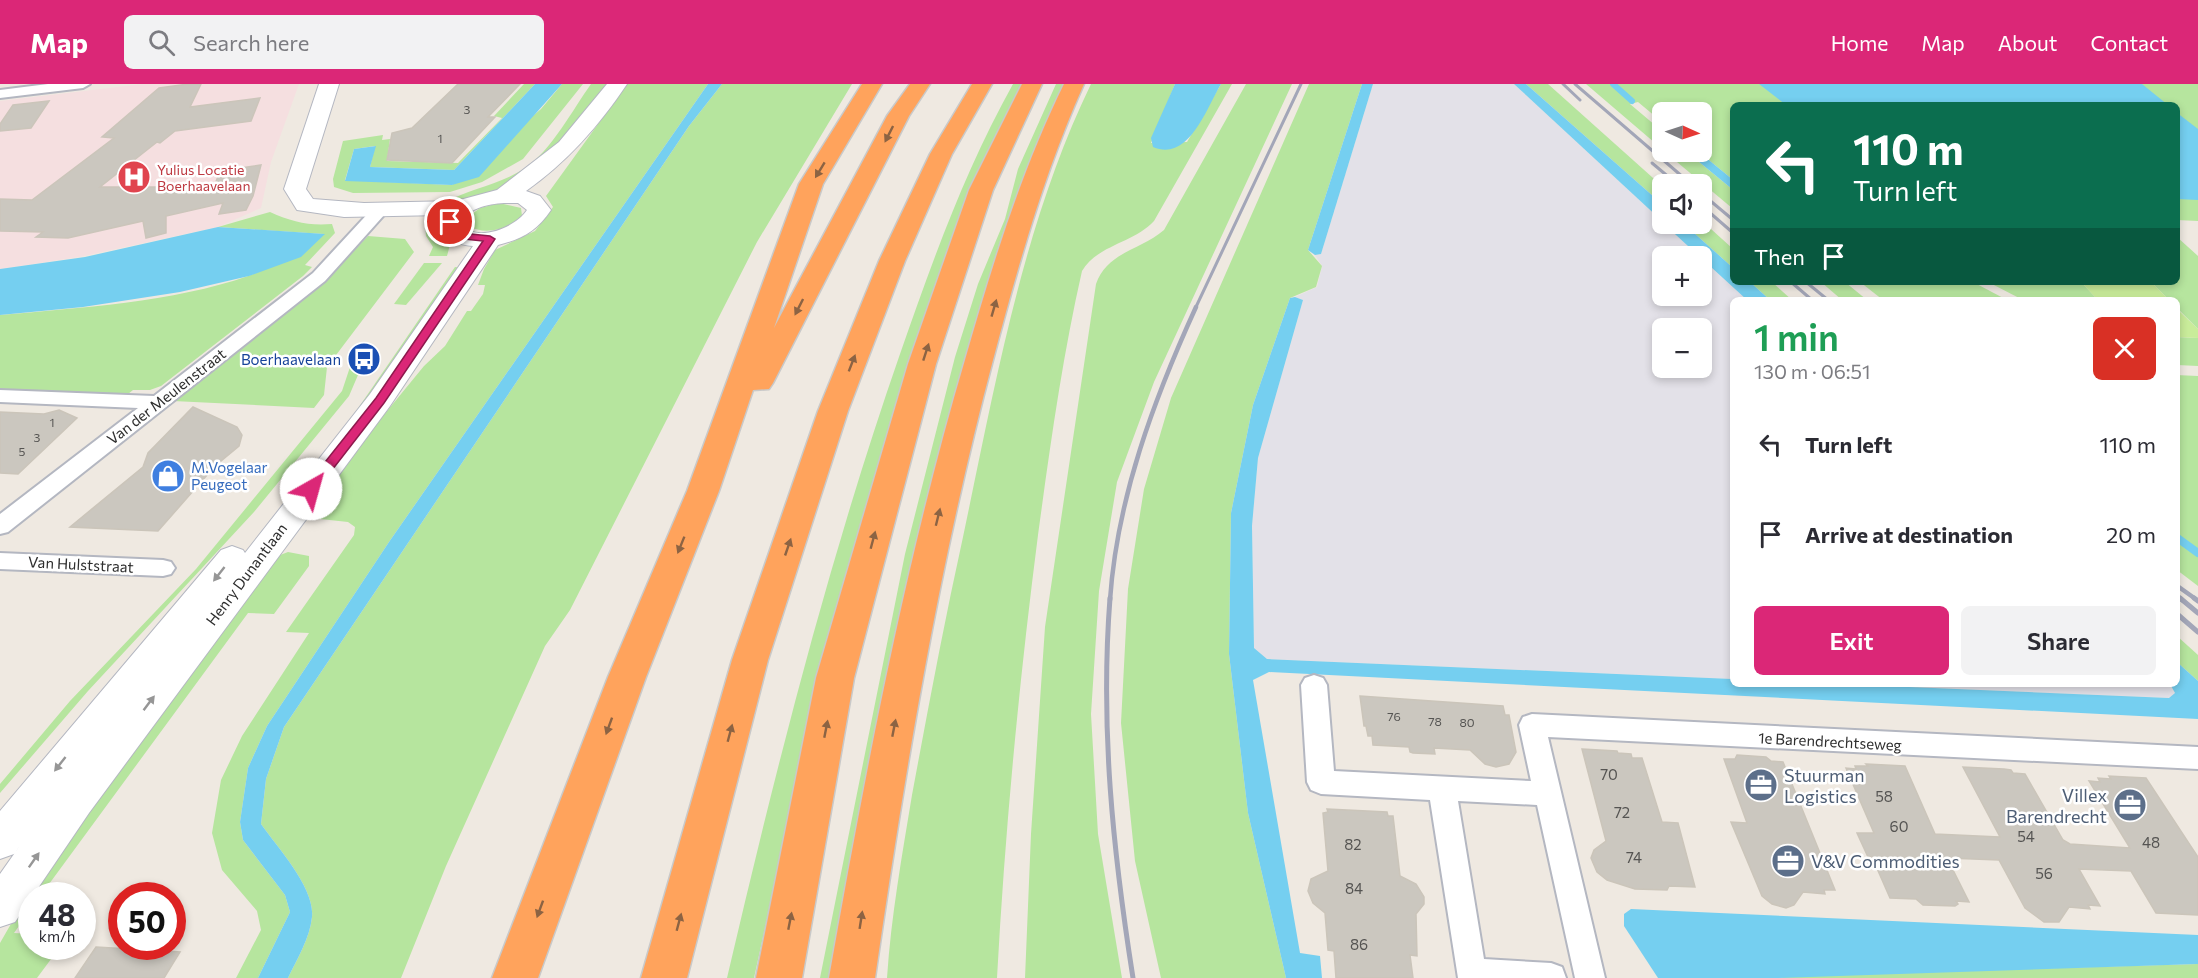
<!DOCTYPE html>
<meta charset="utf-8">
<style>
:root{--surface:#fff;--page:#f2f2f3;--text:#2b2b33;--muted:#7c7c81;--accent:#db2777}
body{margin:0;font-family:Commissioner,sans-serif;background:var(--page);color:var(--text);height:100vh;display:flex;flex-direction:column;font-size:22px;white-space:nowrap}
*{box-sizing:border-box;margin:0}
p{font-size:20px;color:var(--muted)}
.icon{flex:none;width:33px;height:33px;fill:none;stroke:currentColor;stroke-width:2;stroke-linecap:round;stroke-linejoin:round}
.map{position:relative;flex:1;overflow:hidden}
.details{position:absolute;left:1730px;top:213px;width:450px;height:390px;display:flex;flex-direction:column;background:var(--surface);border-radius:9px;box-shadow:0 3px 9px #0003}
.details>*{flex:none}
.top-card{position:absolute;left:1730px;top:18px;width:450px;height:183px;border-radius:9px;box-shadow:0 3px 9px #0003;background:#0b6e4f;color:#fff;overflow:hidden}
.needle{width:39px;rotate:93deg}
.buttons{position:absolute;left:1652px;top:18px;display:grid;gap:12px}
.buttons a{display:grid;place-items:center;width:60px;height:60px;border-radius:9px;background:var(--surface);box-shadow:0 3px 9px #0003;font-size:30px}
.speed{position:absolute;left:18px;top:798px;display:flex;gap:12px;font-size:30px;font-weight:700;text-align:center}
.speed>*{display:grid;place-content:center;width:78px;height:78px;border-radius:50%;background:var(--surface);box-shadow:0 3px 9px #0003;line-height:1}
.speed small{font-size:15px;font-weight:400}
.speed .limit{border:9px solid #d22;background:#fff;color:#111}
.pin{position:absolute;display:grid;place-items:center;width:51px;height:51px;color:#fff;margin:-26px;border:3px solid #fff;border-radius:50%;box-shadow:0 2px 6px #0007}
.me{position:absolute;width:66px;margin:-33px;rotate:38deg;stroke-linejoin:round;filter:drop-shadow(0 0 4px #0008)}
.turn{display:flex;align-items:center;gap:21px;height:126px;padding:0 24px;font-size:27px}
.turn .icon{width:78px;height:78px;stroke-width:2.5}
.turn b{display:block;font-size:42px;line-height:51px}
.then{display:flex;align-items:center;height:57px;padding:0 24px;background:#0003;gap:12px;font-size:22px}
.round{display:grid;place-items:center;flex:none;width:63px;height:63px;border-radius:9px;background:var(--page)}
.head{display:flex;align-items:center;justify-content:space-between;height:102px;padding:0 24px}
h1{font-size:36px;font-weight:600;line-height:45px;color:#1e9e55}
.cta{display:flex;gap:12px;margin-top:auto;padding:12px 24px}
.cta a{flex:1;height:69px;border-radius:9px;background:var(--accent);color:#fff;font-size:24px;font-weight:600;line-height:69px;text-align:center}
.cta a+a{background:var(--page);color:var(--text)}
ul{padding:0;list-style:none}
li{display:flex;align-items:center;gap:18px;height:90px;padding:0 24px}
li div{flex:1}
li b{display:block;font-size:22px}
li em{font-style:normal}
header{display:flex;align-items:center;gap:36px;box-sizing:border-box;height:84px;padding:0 30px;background:var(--accent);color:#fff}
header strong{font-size:28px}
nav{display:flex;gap:33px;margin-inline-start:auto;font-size:21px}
.search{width:420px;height:54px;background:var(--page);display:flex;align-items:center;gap:15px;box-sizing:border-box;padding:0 21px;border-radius:9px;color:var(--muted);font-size:22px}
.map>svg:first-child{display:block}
.industrial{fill:#e3e1e8;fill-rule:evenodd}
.medical{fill:#f5dfe0}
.green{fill:#b6e59e}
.pitch{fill:#c9ec9a}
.water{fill:#75cff0}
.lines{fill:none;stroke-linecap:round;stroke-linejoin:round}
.stream-far1{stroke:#75cff0;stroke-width:6}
.stream{stroke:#75cff0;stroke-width:8}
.building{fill:#cbc7bf;stroke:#cbc5ba;stroke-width:1.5}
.street-casing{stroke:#b4b7c1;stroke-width:4}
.secondary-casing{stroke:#b4b7c1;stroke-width:2}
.highway-casing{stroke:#c9c9c9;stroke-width:3}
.street{fill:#fff;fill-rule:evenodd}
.secondary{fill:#fff;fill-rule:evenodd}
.highway{fill:#ffa35c;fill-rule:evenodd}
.rail-far2{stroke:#a3a6b8;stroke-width:3}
.rail-far1{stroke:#a3a6b8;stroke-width:4.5}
.rail{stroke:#a3a6b8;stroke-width:5}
.oneway{fill:#8c6343}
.oneway2{fill:#969696}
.route{fill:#db2777;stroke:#8e194d;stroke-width:1.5}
.labels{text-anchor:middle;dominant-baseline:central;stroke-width:5;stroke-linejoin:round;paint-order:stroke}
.number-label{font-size:12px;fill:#555452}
.far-health-label{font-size:14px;fill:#be3a42;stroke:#fff;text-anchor:start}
.transit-label{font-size:15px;fill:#164399;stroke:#fff;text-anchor:end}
.street-label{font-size:15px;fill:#2e2e2e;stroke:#fff}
.shop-label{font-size:15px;fill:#366cbe;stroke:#fff;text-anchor:start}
.near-number-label{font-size:15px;fill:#555452}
.near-service-label{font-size:18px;fill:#4e5e75;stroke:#fff;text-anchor:start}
</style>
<header>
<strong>Map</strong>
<div class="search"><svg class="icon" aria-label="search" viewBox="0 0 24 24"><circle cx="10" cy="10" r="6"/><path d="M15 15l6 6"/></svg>Search here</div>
<nav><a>Home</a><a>Map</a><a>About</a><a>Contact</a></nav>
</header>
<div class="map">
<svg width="2198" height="894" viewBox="0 0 2198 894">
<rect width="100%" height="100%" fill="#efe9e1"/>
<g class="industrial">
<path d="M 1373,0 L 1514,0 L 1700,172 L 1662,172 L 1662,212 L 1701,212 L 1701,174 L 1747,216 L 1732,216 L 1732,595 L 1267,575 L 1254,564 L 1252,442 L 1258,374 L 1303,216 L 1295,213 L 1317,203 L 1322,182 L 1315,171 L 1321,170 ZM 1662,244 L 1701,244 L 1701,284 L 1662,284 Z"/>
<polygon points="1838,600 2170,600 2175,609 2170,614"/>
</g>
<polygon class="medical" points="143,0 299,0 271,78 261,124 218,143 79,173 0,185 0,17"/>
<g class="green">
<polygon points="524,0 535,0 454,86 370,83 375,62 354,65 345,96 452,101 541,25 562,0 583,0 523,75 482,98 450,108 353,109 334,103 333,95 343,57 383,51 382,56 390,55 387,77 458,79 502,34 494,32"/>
<path d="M 591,0 L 608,0 L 567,53 L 509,103 L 464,117 L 444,119 C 470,104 500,101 525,84 C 551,67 573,25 591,0 Z"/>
<polygon points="627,0 708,0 389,458 267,642 248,684 240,738 243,756 285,811 290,828 258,894 236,894 261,846 257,827 222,786 212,749 221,696 242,652 309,549 286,548 354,451 355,443 348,438 311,434 309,426 314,416 424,282 445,262 467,227 471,227 483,210 485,201 478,201 484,185 495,166 535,147 553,123 546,112"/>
<path d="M 722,0 L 852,0 L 757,158 L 570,526 L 545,562 L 446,782 L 401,894 L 288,894 C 297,875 310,854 312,833 C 315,804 278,764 261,740 L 266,695 L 284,643 L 689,42 Z"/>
<path d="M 1013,0 L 1021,0 L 976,96 L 805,662 L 754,894 L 727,894 C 776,684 829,474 900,270 C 932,178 965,86 1013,0 Z"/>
<polygon points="1056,0 1067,0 1051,31 837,894 820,894 905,470 955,273 978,200 1005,135 1018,85"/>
<path d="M 1091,0 L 1175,0 L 1151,59 L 1187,58 L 1221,0 L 1232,0 L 1154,137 C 1134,159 1097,161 1082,187 C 1062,275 1050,363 1038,451 C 1019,599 1005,746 997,894 L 887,894 C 891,832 902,772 912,711 C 928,625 944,539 963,453 C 995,301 1023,140 1091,0 Z"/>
<path d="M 1246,0 L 1292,0 L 1154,298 L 1117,398 L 1099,507 L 1091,630 L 1098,750 L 1122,894 L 1025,894 L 1031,750 L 1045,543 L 1096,200 C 1107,168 1141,166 1164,146 Z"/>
<polygon points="1309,0 1362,0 1308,166 1322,182 1316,203 1290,214 1253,321 1231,429 1229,570 1248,729 1286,894 1161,894 1135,777 1121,639 1128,505 1144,405 1171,314"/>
<polygon points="1526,0 1548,0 1662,102 1662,120"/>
<polygon points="1586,0 2198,0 2198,137 2177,136 2176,21 1732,21 1732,95 1699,68 1701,68 1701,28 1662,28 1662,38 1638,18 1630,20 1662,47 1662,65"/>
<polygon points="1665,68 1687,68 1732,105 1732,124"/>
<path d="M 499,119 L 521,124 L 522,132 C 509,145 485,152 469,142 L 468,133 L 480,124 Z"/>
<path d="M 270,128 C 292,138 309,142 332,140 L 335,149 L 305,181 L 312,183 L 303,192 L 161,302 L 150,306 L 133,306 L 128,310 L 0,305 L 0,231 C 78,224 174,218 248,192 C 274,183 300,164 324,150 L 218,143 Z"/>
<polygon points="1701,136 1732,164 1732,183 1684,140 1701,140"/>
<polygon points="425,140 437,143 451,157 447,172 429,172 433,163 426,152"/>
<polygon points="368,152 405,155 414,168 327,283 324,311 314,324 173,317 327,195"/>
<polygon points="2177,153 2198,172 2198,245 2177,224 2176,216 2169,216 2151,198 2176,198"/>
<polygon points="424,179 442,179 406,221 394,220"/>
<polygon points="455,183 463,184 326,371"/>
<polygon points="1750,198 1772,198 1792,216 1770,216"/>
<polygon points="1821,198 1845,198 1867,216 1842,216"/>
<polygon points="1860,198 1973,198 2007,216 1883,216"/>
<polygon points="1988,198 2081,198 2098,216 2023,216"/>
<polygon points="2177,253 2198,254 2198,282 2177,281"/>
<polygon points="352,277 364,277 349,312 254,428 88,607 0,709 0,700 70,617 196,485 342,307"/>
<polygon points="2176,291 2198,292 2198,502 2177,486"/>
<polygon points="288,468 309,472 309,482 274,530 248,529 41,811 32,812 31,825 14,849 31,850 32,862 60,863 37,894 0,894 0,859 78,723 275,473"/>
<polygon points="2177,552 2198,571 2198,597 2177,578"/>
<polygon points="2198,880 2198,894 1779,894 1789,892"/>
</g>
<g class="pitch">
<polygon points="2081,198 2151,198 2169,216 2098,216"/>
<polygon points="2176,224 2198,245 2198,254 2177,253"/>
</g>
<g class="water">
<polygon points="535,0 562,0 479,93 452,101 345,97 354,65 376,62 370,83 454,86"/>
<path d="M 708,0 L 722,0 L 689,42 L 284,643 L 266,695 L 261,740 C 278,764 315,804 312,833 C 310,854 297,875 288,894 L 258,894 L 290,828 L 285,811 L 243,756 L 240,738 L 248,684 L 267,642 L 389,458 Z"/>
<path d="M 1175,0 L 1221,0 C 1206,25 1189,78 1153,63 L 1151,54 Z"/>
<polygon points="1362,0 1373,0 1321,170 1315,171 1308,166"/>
<polygon points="1514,0 1526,0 1662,120 1662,137"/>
<polygon points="1759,0 2142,0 2168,21 1786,21"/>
<polygon points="2176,28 2198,45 2198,116 2177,115"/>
<polygon points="1687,68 1699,68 1732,95 1732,105"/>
<polygon points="1664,140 1684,140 1732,183 1732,198 1750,198 1770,216 1747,216"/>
<polygon points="218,143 325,150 301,173 249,192 180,208 83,223 0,231 0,185 85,173"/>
<polygon points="1295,213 1303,216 1258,374 1252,442 1254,564 1267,575 1732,595 1732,600 1838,600 2169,614 2175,609 2170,600 2176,600 2177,578 2198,597 2198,635 1269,588 1253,596 1300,869 1320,872 1322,894 1286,894 1248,729 1229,570 1231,429 1253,321 1290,214"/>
<polygon points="1631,825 2198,851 2198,880 1779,894 1658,894 1624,842 1624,830"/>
</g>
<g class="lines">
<polyline class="stream-far1" points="1613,0 1632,17"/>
<polyline class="stream" points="2176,453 2198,469"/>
</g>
<g class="building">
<polygon points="188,0 201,0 190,23 260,14 251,37 175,47 160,59 157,58 100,103 214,103 220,87 261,81 253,112 246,126 219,130 223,119 166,132 166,149 146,154 143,137 68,154 36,153 43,148 0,147 0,115 32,116 114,54 102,53 159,4"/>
<polygon points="458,0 520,0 488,33 495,33 452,79 387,76 392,49 412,44"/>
<polygon points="49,17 31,44 0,47 0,40 13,21"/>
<polygon points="193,323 237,343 242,351 239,362 215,382 158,447 70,443 143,383 148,369"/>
<polygon points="59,326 77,334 18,390 0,389 0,328 44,330"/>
<polygon points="1360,612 1503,622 1505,631 1509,631 1516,668 1509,680 1496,683 1485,680 1470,666 1434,664 1435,670 1413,669 1410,668 1409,663 1373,661 1372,652 1368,652 1366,642 1364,642"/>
<polygon points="1582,665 1617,667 1618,669 1631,670 1632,674 1642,674 1662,738 1678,739 1695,803 1669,802 1667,806 1635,805 1607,796 1597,788 1591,774 1594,766 1606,757"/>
<polygon points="1737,671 1766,673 1771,677 1783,678 1835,806 1824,806 1825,810 1803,808 1794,821 1786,824 1772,820 1762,812 1731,738 1747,739 1724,675 1735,675"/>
<polygon points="1866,680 1905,682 1935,750 2000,753 1963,683 2004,685 2011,686 2013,689 2025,690 2063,756 2070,760 2130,764 2089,697 2100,698 2098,694 2111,695 2109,692 2146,694 2198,773 2198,831 2156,829 2131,787 2079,785 2100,822 2088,821 2090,825 2069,823 2059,838 2044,838 2025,824 1999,776 1947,774 1969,818 1956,817 1958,820 1955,822 1923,821 1916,815 1890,814 1872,773 1868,773 1857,749 1874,749 1846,684 1856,685 1855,682 1868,682"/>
<polygon points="1327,725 1387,728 1388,732 1393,732 1400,792 1416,800 1424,813 1424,820 1416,830 1417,872 1410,871 1413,894 1336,894 1334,867 1328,866 1325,829 1313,819 1308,807 1311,795 1328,787 1323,729 1328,728"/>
<polygon points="96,863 180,868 164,894 75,894"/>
</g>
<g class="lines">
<g class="street-casing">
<g id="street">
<polygon points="48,0 90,0 83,4 0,14 0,6"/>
<polygon points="379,122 385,124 387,127 385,130 325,197 8,448 0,450 0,430 138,324 0,318 0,306 154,312 313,189 373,124"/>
<polygon points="0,469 163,476 171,478 175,484 171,490 163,492 0,485"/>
<polygon points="1314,591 1323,594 1327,601 1334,687 1531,697 1519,641 1523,633 1532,630 2198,663 2198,685 1548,653 1605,894 1575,894 1537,721 1458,717 1484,875 1551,879 1562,883 1566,894 1458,894 1430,716 1321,710 1311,706 1307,698 1301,601 1305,594"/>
</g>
</g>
<g class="secondary-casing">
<path id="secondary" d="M 319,0 L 339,0 L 306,105 L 313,115 L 364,119 L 456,117 L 497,106 L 559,58 L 607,0 L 627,0 C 599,42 567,78 526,107 L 540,112 L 551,126 C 537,147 522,155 498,161 L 390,322 L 89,729 L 15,838 L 0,843 L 0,790 L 26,753 L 14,770 L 0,775 L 0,727 L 221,466 L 232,462 L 243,466 L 245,469 L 370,310 L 473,162 C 458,161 446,156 437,143 L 442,131 L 344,133 L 297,126 L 284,105 ZM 504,119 L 518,119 L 527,126 C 515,144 479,158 461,142 C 465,124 488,120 504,119 Z"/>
</g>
<g class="highway-casing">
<g id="highway">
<polygon points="862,0 882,0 823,100 774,244 887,32 910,0 930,0 909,32 773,299 769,305 753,306 719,407 646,593 538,894 492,894 608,593 687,407 799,100"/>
<polygon points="972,0 992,0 952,70 905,177 848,327 768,576 687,894 641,894 732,576 818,327 879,177 930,70"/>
<polygon points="1022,0 1042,0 993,106 936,280 854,594 802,894 756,894 816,594 908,280 969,106"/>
<path d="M 1064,0 L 1084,0 C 1044,89 1018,182 993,276 C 939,479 905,686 875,894 L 829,894 C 866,686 905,479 965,276 C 992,182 1021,88 1064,0 Z"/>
</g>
</g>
<use href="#street" class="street"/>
<use href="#secondary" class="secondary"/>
<use href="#highway" class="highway"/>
<g class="rail-far2">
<polyline points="1563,0 1580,16"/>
<polyline points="1575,0 1691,100"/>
<polyline points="1652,79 1677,100"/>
<polyline points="1701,109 1732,135"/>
<polyline points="1701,121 1732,148"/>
<polyline points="1791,198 1812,216"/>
<polyline points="1806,198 1828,216"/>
<polyline points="1195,225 1301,0"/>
</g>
<g class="rail-far1">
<polyline points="2176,501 2197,516"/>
<polyline points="2176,511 2182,516"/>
<path d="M 1110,516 C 1117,414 1154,315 1196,223"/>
</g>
<g class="rail">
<path d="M 1110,514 C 1100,643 1113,767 1133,894"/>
<polyline points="2180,514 2198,529"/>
<polyline points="2194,514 2198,517"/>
<polyline points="2176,529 2198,548"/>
</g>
</g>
<defs><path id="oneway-solid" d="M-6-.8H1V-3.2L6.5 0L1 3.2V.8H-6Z" transform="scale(1.5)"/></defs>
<g class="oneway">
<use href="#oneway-solid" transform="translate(889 50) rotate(117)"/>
<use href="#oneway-solid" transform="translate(820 86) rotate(121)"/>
<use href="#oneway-solid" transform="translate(799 223) rotate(117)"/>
<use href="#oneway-solid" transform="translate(994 224) rotate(-74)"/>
<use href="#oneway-solid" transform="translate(926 268) rotate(-72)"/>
<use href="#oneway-solid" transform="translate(852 279) rotate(-69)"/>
<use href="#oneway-solid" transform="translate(938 433) rotate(-76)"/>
<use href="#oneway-solid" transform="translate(873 456) rotate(-75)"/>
<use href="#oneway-solid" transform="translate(681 461) rotate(112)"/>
<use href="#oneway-solid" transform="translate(788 463) rotate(-71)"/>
<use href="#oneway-solid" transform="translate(609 642) rotate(110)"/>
<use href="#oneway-solid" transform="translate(894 644) rotate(-79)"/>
<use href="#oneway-solid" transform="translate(826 645) rotate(-79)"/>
<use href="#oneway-solid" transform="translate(730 649) rotate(-75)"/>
<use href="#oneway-solid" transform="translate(540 825) rotate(110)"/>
<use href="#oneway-solid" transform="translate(861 836) rotate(-81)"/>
<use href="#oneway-solid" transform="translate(790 837) rotate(-79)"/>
<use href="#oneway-solid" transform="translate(679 838) rotate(-75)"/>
</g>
<g class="oneway2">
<use href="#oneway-solid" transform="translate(219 490) rotate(128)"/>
<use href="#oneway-solid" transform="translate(149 619) rotate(-53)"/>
<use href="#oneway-solid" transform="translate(60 680) rotate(128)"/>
<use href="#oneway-solid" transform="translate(34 776) rotate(-55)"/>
</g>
<polygon class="route" points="446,135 453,135 457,147 461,149 490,152 495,155 384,319 315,408 306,408 306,402 376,314 483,157 455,154 448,148"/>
<defs>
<g id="hospital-disc" transform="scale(1.725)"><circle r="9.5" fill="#e0444e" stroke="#fff"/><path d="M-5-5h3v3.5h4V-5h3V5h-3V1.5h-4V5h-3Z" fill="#fff"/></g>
<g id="bus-disc" transform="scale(1.725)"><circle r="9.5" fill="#1a4fb4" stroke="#fff"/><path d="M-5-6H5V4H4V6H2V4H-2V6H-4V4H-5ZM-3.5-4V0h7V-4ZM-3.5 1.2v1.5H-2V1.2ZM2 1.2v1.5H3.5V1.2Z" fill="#fff"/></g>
<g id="shop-disc" transform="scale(1.725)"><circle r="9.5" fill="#3f7fe0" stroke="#fff"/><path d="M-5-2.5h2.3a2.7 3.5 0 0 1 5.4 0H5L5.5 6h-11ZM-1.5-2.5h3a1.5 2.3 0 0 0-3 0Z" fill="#fff"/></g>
<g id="office-disc" transform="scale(1.725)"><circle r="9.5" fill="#5c6f8a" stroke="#fff"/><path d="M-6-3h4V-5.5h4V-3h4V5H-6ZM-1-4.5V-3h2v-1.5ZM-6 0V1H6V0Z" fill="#fff"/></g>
</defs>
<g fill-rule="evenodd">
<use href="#hospital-disc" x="134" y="93"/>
<use href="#bus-disc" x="364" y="275"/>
<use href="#shop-disc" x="168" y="392"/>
<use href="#office-disc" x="1761" y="701"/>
<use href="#office-disc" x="2130" y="721"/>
<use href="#office-disc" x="1788" y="777"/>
</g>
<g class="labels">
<g class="number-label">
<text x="467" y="25">3</text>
<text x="440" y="54">1</text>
<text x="52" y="338">1</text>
<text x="37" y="353">3</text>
<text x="22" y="367">5</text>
<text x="1394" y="632">76</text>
<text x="1435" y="637">78</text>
<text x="1467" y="638">80</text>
</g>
<g class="far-health-label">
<text x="157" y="85">Yulius Locatie<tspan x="157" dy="16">Boerhaavelaan</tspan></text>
</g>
<g class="transit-label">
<text x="341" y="275">Boerhaavelaan</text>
</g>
<g class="street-label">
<text transform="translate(166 312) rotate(-38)">Van der Meulenstraat</text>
<text transform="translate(81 480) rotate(3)">Van Hulststraat</text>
<text transform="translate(246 490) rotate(-53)">Henry Dunantlaan</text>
<text transform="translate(1830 657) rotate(3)">1e Barendrechtseweg</text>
</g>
<g class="shop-label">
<text x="191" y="383">M.Vogelaar<tspan x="191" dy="17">Peugeot</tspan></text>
</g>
<g class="near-number-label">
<text x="1609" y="690">70</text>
<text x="1884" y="712">58</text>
<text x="1622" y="728">72</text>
<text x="1899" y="742">60</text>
<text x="2026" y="752">54</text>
<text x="2151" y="758">48</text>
<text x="1353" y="760">82</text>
<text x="1634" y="773">74</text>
<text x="2044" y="789">56</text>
<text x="1354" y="804">84</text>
<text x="1359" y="860">86</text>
</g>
<g class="near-service-label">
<text x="1784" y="691">Stuurman<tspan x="1784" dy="21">Logistics</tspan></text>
<text x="2107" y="711" text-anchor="end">Villex<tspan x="2107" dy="21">Barendrecht</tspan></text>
<text x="1811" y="777">V&amp;V Commodities</text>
</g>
</g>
</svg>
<div class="buttons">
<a><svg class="needle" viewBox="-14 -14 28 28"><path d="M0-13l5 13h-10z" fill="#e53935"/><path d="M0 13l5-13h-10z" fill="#7c7c81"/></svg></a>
<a><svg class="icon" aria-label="sound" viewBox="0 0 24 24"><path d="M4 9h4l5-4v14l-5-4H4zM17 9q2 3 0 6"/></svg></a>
<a>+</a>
<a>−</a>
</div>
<div class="speed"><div>48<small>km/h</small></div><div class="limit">50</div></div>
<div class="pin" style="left:450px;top:138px;background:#d93025"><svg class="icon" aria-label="arrive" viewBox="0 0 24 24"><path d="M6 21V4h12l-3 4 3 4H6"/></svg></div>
<svg class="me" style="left:311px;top:405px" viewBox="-20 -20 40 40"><circle r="19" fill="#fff"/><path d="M0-13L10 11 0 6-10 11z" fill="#db2777"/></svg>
<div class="top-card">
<div class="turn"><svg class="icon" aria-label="left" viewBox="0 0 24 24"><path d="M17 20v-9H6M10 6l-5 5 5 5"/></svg><div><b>110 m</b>Turn left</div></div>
<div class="then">Then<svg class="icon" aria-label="arrive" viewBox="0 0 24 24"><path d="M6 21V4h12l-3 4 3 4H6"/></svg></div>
</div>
<section class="details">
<div class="head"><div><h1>1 min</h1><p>130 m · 06:51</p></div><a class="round" style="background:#d93025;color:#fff"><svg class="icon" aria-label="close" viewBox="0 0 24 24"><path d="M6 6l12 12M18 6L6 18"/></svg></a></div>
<ul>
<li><svg class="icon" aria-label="left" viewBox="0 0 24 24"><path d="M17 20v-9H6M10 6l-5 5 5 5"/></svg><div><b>Turn left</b></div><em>110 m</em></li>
<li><svg class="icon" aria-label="arrive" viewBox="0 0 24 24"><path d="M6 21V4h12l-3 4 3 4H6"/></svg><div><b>Arrive at destination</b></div><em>20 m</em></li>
</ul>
<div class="cta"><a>Exit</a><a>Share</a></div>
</section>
</div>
